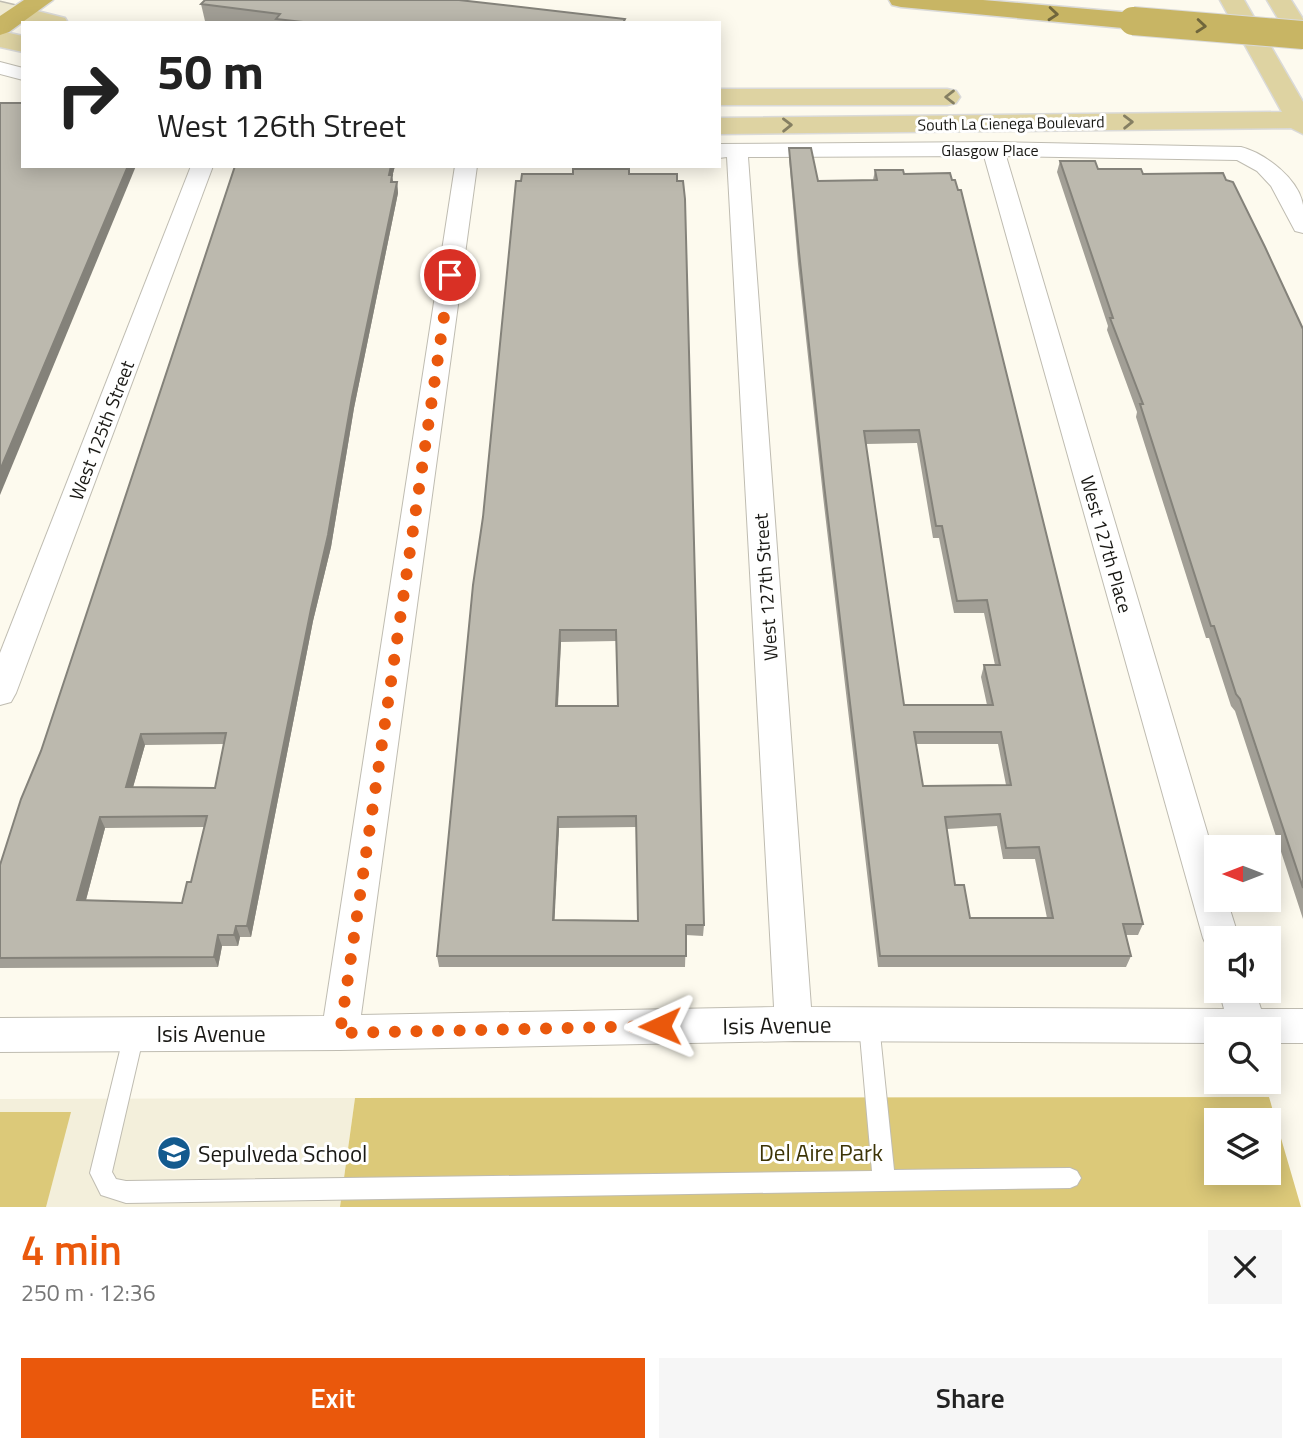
<!DOCTYPE html>
<meta charset="utf-8">
<style>
:root{--surface:#fff;--page:#f6f6f6;--text:#222;--muted:#767676;--accent:#ea580c}
body{margin:0;font-family:"Titillium Web",sans-serif;background:var(--page);color:var(--text);height:100vh;display:flex;flex-direction:column;font-size:26px;white-space:nowrap}
*{box-sizing:border-box;margin:0}
p{font-size:23px;color:var(--muted)}
.icon{flex:none;width:38px;height:38px;fill:none;stroke:currentColor;stroke-width:2;stroke-linecap:round;stroke-linejoin:round}
.map{position:relative;height:1207px;overflow:hidden}
.drawer{display:flex;flex-direction:column;background:var(--surface);flex:1}
.drawer>*{flex:none}
.top-card{position:absolute;left:21px;top:21px;width:700px;height:147px;border-radius:0px;box-shadow:0 4px 18px #0003;background:#fff;color:var(--text);overflow:hidden}
.needle{width:46px;rotate:270deg}
.controls{position:absolute;left:1204px;top:835px;display:grid;gap:14px}
.controls a{display:grid;place-items:center;width:77px;height:77px;border-radius:0px;background:var(--surface);box-shadow:0 4px 18px #0003;font-size:35px}
.pin{position:absolute;display:grid;place-items:center;width:60px;height:60px;color:#fff;margin:-30px;border:4px solid #fff;border-radius:50%;box-shadow:0 2px 7px #0007}
.me{position:absolute;width:77px;margin:-38px;rotate:269deg;stroke-linejoin:round;filter:drop-shadow(0 0 5px #0008)}
.turn{display:flex;align-items:center;gap:24px;height:147px;padding:0 21px;font-size:32px}
.turn .icon{width:91px;height:91px;stroke-width:2.5}
.turn b{display:block;font-size:49px;line-height:60px}
.round{display:grid;place-items:center;flex:none;width:74px;height:74px;border-radius:0px;background:var(--page)}
.head{display:flex;align-items:center;justify-content:space-between;height:119px;padding:0 21px}
h1{font-size:42px;font-weight:600;line-height:52px;color:var(--accent)}
.cta{display:flex;gap:14px;margin-top:auto;padding:14px 21px}
.cta a{flex:1;height:80px;border-radius:0px;background:var(--accent);color:#fff;font-size:28px;font-weight:600;line-height:80px;text-align:center}
.cta a+a{background:var(--page);color:var(--text)}
.map>svg:first-child{display:block}
.built{fill:#f3efdb}
.green{fill:#dcc979;fill-rule:evenodd}
.lines{fill:none;stroke-linecap:round;stroke-linejoin:round}
.service-casing{stroke:#bfbcb1;stroke-width:2}
.minor-casing{stroke:#bfbcb1;stroke-width:2}
.secondary-casing{stroke:#bfbcb1;stroke-width:3}
.primary-casing{stroke:#dadad9;stroke-width:3}
.motorway-casing{stroke:#dadad9;stroke-width:3}
.service{fill:#fff;fill-rule:evenodd}
.minor{fill:#fff;fill-rule:evenodd}
.secondary{fill:#eee9d0;fill-rule:evenodd}
.primary{fill:#ded3a2;fill-rule:evenodd}
.motorway{fill:#c8b564;fill-rule:evenodd}
.motorway-bridge-casing{stroke:#dadad9;stroke-width:30;stroke-linecap:butt}
.motorway-bridge{stroke:#c8b564;stroke-width:28}
.wall{fill:#a29f96;fill-rule:evenodd}
.shaded-wall{fill:#84827a}
.building{fill:#bcb9ae;stroke:#84827a;stroke-width:2;fill-rule:evenodd}
.oneway{stroke:#70663c}
.oneway2{stroke:#857f62}
.route{stroke:#ea580c;stroke-width:12;stroke-dasharray:0 21.6}
.labels{text-anchor:middle;dominant-baseline:central;stroke-width:6;stroke-linejoin:round;paint-order:stroke}
.far-street-label{font-size:16px;fill:#191814;stroke:#fff}
.street-label{font-size:19px;fill:#191814;stroke:#fff}
.near-street-label{font-size:23px;fill:#191814;stroke:#fff}
.near-park-label{font-size:23px;fill:#3d3406;stroke:#fff}
.near-poi-label{font-size:23px;fill:#191814;stroke:#fff;text-anchor:start}
</style>
<div class="map">
<svg width="1303" height="1207" viewBox="0 0 1303 1207">
<rect width="100%" height="100%" fill="#fdfaee"/>
<polygon class="built" points="355,1098 340,1207 0,1207 0,1099"/>
<g class="green">
<path d="M 1269,1097 L 1301,1207 L 340,1207 L 355,1098 ZM 1216,1120 L 1269,1120 L 1269,1172 L 1216,1172 Z"/>
<polygon points="0,1112 71,1112 46,1207 0,1207"/>
</g>
<g class="lines">
<g class="service-casing">
<polygon id="service" points="869,1015 876,1018 879,1024 894,1170 1070,1168 1077,1171 1081,1178 1077,1185 1070,1188 126,1203 101,1195 90,1173 124,1034 127,1028 134,1025 141,1028 144,1034 112,1172 116,1179 126,1181 872,1171 859,1024 862,1018"/>
</g>
<g class="minor-casing">
<g id="minor">
<polygon points="0,62 23,68 23,80 0,74"/>
<path d="M 993,142 L 1241,147 C 1265,153 1299,179 1303,205 C 1303,214 1303,224 1303,233 L 1295,231 L 1271,186 L 1257,171 L 1237,160 L 1006,156 L 1216,862 L 1216,900 L 1227,900 L 1239,938 L 1216,938 L 1216,952 L 1208,949 L 1203,938 L 984,156 L 748,157 L 811,1007 L 1224,1009 L 1219,990 L 1255,990 L 1261,1009 L 1303,1009 L 1303,1043 L 1269,1043 L 1269,1029 L 1216,1029 L 1216,1043 L 794,1041 L 340,1050 L 0,1052 L 0,1018 L 324,1016 L 455,166 L 477,166 L 361,1015 L 774,1007 L 727,157 L 719,158 L 719,144 Z"/>
<polygon points="191,166 213,166 16,693 11,702 0,705 0,653"/>
</g>
</g>
<g class="secondary-casing">
<polygon id="secondary" points="0,2 30,9 33,14 30,19 21,21 0,16"/>
</g>
<g class="primary-casing">
<g id="primary">
<polygon points="1220,0 1244,0 1303,102 1303,134 1291,128 719,134 719,118 1282,112"/>
<polygon points="1267,0 1291,0 1303,19 1303,48 1294,45"/>
<polygon points="21,7 65,18 68,23 26,23 12,19 9,14 12,9"/>
<polygon points="0,31 23,36 23,52 0,47"/>
<polygon points="719,89 947,89 956,91 960,97 956,103 947,105 719,105"/>
</g>
</g>
<g class="motorway-casing">
<g id="motorway">
<polygon points="24,0 53,0 9,32 0,35 0,16"/>
<polygon points="889,0 983,0 1133,13 1142,16 1146,21 1142,26 1133,29 901,7 892,5"/>
</g>
</g>
<use href="#service" class="service"/>
<use href="#minor" class="minor"/>
<use href="#secondary" class="secondary"/>
<use href="#primary" class="primary"/>
<use href="#motorway" class="motorway"/>
<g class="motorway-bridge-casing">
<polyline id="motorway-bridge" points="1133,21 1303,35"/>
</g>
<use href="#motorway-bridge" class="motorway-bridge"/>
</g>
<g class="wall">
<polygon points="201,4 625,23 222,23 205,21"/>
<path d="M 789,148 L 818,181 L 873,180 L 875,170 L 1143,924 L 1138,935 L 1126,935 L 1131,956 L 1126,967 L 878,967 L 823,496 L 798,264 L 789,159 ZM 917,443 L 933,538 L 939,538 L 954,613 L 984,613 L 995,665 L 984,665 L 981,677 L 987,705 L 904,705 L 866,444 ZM 916,744 L 998,744 L 1006,785 L 923,786 ZM 997,826 L 1003,859 L 1035,859 L 1047,918 L 970,918 L 955,885 L 947,829 Z"/>
<polygon points="1060,161 1098,169 1143,174 1303,329 1303,919 1235,711 1231,706 1209,638 1206,638 1136,417 1137,412 1107,330 1108,326 1057,172"/>
<path d="M 235,166 L 395,166 L 392,177 L 393,182 L 397,182 L 398,193 L 354,408 L 331,547 L 313,621 L 251,937 L 240,937 L 238,946 L 222,946 L 218,967 L 0,968 L 0,865 L 41,751 ZM 224,744 L 215,788 L 133,787 L 145,745 ZM 204,827 L 191,882 L 182,903 L 86,900 L 105,828 Z"/>
<path d="M 573,174 L 629,174 L 704,925 L 703,936 L 686,935 L 685,967 L 439,967 L 437,956 L 483,517 L 521,181 ZM 616,641 L 618,706 L 558,706 L 561,642 ZM 636,827 L 638,921 L 554,920 L 559,828 Z"/>
</g>
<g class="shaded-wall">
<polygon points="128,166 136,166 0,495 0,470"/>
<polygon points="391,166 395,166 392,177 394,186 392,193 389,175"/>
<polygon points="397,182 398,193 354,408 331,547 313,621 251,937 247,926 352,397"/>
<polygon points="560,630 561,642 557,717 556,706"/>
<polygon points="141,734 145,745 130,798 126,787"/>
<polygon points="100,817 105,828 83,911 77,900"/>
<polygon points="558,817 559,828 554,931 553,920"/>
<polygon points="236,926 240,937 238,946 234,935"/>
<polygon points="218,935 222,946 218,967 214,957"/>
</g>
<g class="building">
<polygon points="205,0 459,0 625,19 623,23 312,23 276,19 280,14 201,4"/>
<polygon points="0,103 23,103 23,166 128,166 0,470"/>
<path d="M 789,148 L 811,148 L 818,181 L 877,180 L 875,170 L 903,170 L 904,174 L 950,173 L 952,180 L 955,180 L 958,190 L 961,190 L 1143,924 L 1123,924 L 1131,956 L 880,956 L 824,484 L 799,252 ZM 919,430 L 936,526 L 942,526 L 957,601 L 987,600 L 1000,665 L 984,665 L 993,705 L 904,705 L 864,431 ZM 914,732 L 1001,732 L 1011,785 L 923,786 ZM 1000,814 L 1006,848 L 1039,847 L 1053,918 L 970,918 L 964,885 L 955,885 L 945,817 Z"/>
<polygon points="1060,161 1095,161 1098,169 1141,169 1143,174 1223,173 1226,180 1233,182 1265,247 1303,329 1303,888 1240,699 1236,694 1214,626 1211,626 1140,404 1143,404 1110,318 1113,318"/>
<path d="M 235,166 L 391,166 L 389,175 L 392,175 L 391,182 L 397,182 L 352,397 L 328,535 L 311,609 L 247,926 L 236,926 L 234,935 L 218,935 L 214,957 L 0,958 L 0,865 L 21,799 L 41,751 ZM 226,733 L 215,788 L 126,787 L 141,734 ZM 207,816 L 191,882 L 187,882 L 182,903 L 77,900 L 100,817 Z"/>
<path d="M 573,169 L 629,169 L 629,174 L 677,174 L 677,181 L 683,181 L 685,199 L 704,925 L 686,925 L 686,956 L 437,956 L 473,585 L 483,517 L 516,181 L 521,181 L 522,174 L 573,174 ZM 560,630 L 616,630 L 618,706 L 556,706 ZM 636,816 L 638,921 L 553,920 L 558,817 Z"/>
</g>
<defs><path id="oneway-chevron" d="M-2-3.5L2.5 0L-2 3.5" fill="none" stroke-width="1.6" stroke-linecap="round" stroke-linejoin="round" transform="scale(1.75)"/></defs>
<g class="oneway">
<use href="#oneway-chevron" transform="translate(1053 14) rotate(5)"/>
<use href="#oneway-chevron" transform="translate(1201 26) rotate(5)"/>
</g>
<g class="oneway2">
<use href="#oneway-chevron" transform="translate(950 97) rotate(-180)"/>
<use href="#oneway-chevron" transform="translate(1128 122) rotate(-1)"/>
<use href="#oneway-chevron" transform="translate(787 125) rotate(-1)"/>
</g>
<g class="lines">
<polyline class="route" points="450,275 340,1033 660,1026"/>
</g>
<defs>
<g id="school-disc" transform="scale(1.75)"><circle r="9.5" fill="#135a8e" stroke="#fff"/><path d="M0-5L7-2L0 1L-7-2ZM-4 1L0 2.5L4 1V4Q0 6-4 4Z" fill="#fff"/></g>
</defs>
<g fill-rule="evenodd">
<use href="#school-disc" x="174" y="1153"/>
</g>
<g class="labels">
<g class="far-street-label">
<text transform="translate(1011 123) rotate(-1)">South La Cienega Boulevard</text>
<text x="990" y="150">Glasgow Place</text>
</g>
<g class="street-label">
<text transform="translate(101 430) rotate(-69)">West 125th Street</text>
<text transform="translate(1107 544) rotate(74)">West 127th Place</text>
<text transform="translate(765 587) rotate(-94)">West 127th Street</text>
</g>
<g class="near-street-label">
<text transform="translate(777 1025) rotate(-1)">Isis Avenue</text>
<text x="211" y="1033">Isis Avenue</text>
</g>
<g class="near-park-label">
<text x="821" y="1152">Del Aire Park</text>
</g>
<g class="near-poi-label">
<text x="198" y="1153">Sepulveda School</text>
</g>
</g>
</svg>
<div class="controls">
<a><svg class="needle" viewBox="-14 -14 28 28"><path d="M0-13l5 13h-10z" fill="#e53935"/><path d="M0 13l5-13h-10z" fill="#767676"/></svg></a>
<a><svg class="icon" aria-label="sound" viewBox="0 0 24 24"><path d="M4 9h4l5-4v14l-5-4H4zM17 9q2 3 0 6"/></svg></a>
<a><svg class="icon" aria-label="search" viewBox="0 0 24 24"><circle cx="10" cy="10" r="6"/><path d="M15 15l6 6"/></svg></a>
<a><svg class="icon" aria-label="layers" viewBox="0 0 24 24"><path d="M12 4l9 5-9 5-9-5zM3 14l9 5 9-5"/></svg></a>
</div>
<div class="pin" style="left:450px;top:275px;background:#d93025"><svg class="icon" aria-label="arrive" viewBox="0 0 24 24"><path d="M6 21V4h12l-3 4 3 4H6"/></svg></div>
<svg class="me" style="left:660px;top:1026px" viewBox="-20 -20 40 40"><path d="M0-17L14 15 0 8-14 15z" fill="#ea580c" stroke="#fff" stroke-width="4"/></svg>
<div class="top-card">
<div class="turn"><svg class="icon" aria-label="right" viewBox="0 0 24 24"><path d="M7 20v-9h11M14 6l5 5-5 5"/></svg><div><b>50 m</b>West 126th Street</div></div>
</div>
</div>
<section class="drawer">
<div class="head"><div><h1>4 min</h1><p>250 m · 12:36</p></div><a class="round"><svg class="icon" aria-label="close" viewBox="0 0 24 24"><path d="M6 6l12 12M18 6L6 18"/></svg></a></div>
<div class="cta"><a>Exit</a><a>Share</a></div>
</section>
